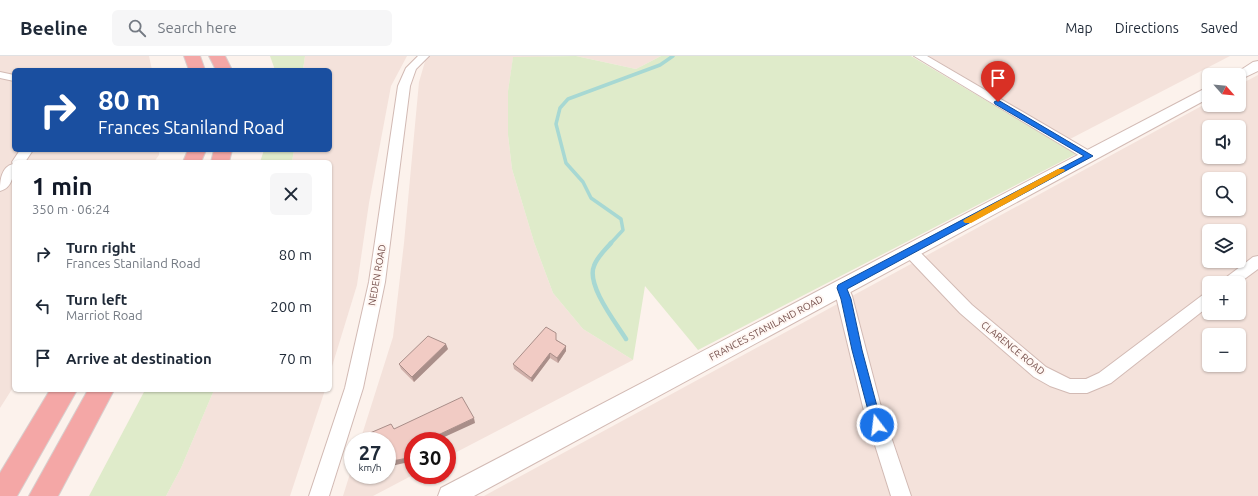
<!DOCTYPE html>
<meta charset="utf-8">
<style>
:root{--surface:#fff;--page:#f6f6f7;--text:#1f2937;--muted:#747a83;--line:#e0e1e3;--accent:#111827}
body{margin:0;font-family:Ubuntu,sans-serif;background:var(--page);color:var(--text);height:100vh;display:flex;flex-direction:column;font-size:15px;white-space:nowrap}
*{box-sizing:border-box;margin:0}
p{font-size:13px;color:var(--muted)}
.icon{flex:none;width:22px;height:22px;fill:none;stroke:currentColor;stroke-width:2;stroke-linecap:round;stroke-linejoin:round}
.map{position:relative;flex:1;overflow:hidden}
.panel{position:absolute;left:12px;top:104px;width:320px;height:232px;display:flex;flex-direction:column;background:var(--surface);border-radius:6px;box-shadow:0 1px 3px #0004}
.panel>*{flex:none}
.hud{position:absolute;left:12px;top:12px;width:320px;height:84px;border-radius:6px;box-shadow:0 1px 3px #0004;background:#1a4fa0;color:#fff;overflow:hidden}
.needle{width:26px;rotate:117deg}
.controls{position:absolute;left:1202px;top:12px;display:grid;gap:8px}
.controls a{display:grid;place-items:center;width:44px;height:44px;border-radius:6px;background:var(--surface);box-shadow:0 1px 3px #0004;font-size:20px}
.speed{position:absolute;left:344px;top:376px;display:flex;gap:8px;font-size:20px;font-weight:700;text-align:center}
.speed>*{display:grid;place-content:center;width:52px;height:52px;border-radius:50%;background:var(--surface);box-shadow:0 1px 3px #0004;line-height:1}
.speed small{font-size:10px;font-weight:400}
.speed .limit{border:6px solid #d22;background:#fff;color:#111}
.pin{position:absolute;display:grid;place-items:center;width:34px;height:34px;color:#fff;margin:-41px -17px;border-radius:50% 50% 50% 0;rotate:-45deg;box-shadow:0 0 4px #0007}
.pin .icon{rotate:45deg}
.me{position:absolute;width:44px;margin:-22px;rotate:345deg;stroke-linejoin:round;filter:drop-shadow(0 0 3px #0008)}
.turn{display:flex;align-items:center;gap:14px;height:84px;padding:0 20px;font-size:18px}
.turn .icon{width:52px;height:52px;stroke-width:2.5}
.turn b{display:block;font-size:28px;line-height:34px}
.round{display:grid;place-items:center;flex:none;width:42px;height:42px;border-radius:6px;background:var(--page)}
.head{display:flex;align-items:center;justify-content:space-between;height:68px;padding:0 20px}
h1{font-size:24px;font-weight:700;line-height:30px;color:var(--accent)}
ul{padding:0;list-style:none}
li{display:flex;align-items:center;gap:12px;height:52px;padding:0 20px}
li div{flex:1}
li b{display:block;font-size:15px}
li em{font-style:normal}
header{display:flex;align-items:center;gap:24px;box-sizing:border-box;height:56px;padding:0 20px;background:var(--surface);border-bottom:1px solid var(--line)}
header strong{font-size:19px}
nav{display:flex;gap:22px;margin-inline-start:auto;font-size:14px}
.search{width:280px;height:36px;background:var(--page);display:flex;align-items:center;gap:10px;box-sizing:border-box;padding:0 14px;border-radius:6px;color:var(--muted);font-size:15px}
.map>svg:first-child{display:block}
.residential{fill:#f4e2db;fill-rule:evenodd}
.green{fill:#dfebca}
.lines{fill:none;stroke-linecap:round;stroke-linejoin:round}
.stream-far1{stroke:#a7d8d3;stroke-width:3.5}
.stream{stroke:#a7d8d3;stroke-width:4.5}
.minor-casing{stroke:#d2bab4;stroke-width:2}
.tertiary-casing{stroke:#d2bab4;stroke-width:2}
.motorway-casing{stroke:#d9cfce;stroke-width:2}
.minor{fill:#fff;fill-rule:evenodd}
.tertiary{fill:#fff;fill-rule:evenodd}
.motorway{fill:#f4a7a6;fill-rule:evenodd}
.wall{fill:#cfafa9}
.shaded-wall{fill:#a98e89}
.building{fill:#f1cbc4;stroke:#a98e89}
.route{fill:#1a73e8;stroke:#114b97}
.slow{fill:#f59e0b}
.labels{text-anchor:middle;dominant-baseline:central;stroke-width:4;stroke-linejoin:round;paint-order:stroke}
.street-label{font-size:10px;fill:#78534f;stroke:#fff7f3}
</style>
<header>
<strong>Beeline</strong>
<div class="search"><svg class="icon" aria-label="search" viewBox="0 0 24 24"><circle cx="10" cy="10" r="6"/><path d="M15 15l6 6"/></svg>Search here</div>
<nav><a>Map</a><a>Directions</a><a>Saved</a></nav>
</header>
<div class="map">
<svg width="1258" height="440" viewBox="0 0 1258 440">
<rect width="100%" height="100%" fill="#fcf2ec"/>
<g class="residential">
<polygon points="0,0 149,0 152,14 14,14 14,94 159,94 159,99 154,106 14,106 14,330 0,352"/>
<polygon points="305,0 407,0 391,30 369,147 357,229 330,317 330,106 292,106 294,94 330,94 330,14 303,14"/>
<polygon points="429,0 567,0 513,2 508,35 508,79 512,113 534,186 553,237 583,273 633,304 447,401 447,385 413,385 413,419 373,440 343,440 353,408 353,419 387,419 387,385 360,385 393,281 404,187 419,26 426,2"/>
<polygon points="576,0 661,0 636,13"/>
<polygon points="929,0 1230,0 1070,83"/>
<path d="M 1258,19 L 1258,440 L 484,440 L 1209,46 L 1209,49 L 1239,49 L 1239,29 ZM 1209,71 L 1239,71 L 1239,101 L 1209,101 ZM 1209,123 L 1239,123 L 1239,153 L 1209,153 ZM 1209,175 L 1239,175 L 1239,205 L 1209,205 ZM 1209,227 L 1239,227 L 1239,257 L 1209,257 ZM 1209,279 L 1239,279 L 1239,309 L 1209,309 Z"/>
<polygon points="214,334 325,334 290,440 166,440 181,412"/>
</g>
<g class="green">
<polygon points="270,0 305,0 303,14 275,14"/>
<polygon points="576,0 636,13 661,0 911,0 1076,98 698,294 645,230 633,304 583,273 553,237 534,186 512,113 508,79 508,35 513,1"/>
<polygon points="264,94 294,94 292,106 260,106"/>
<polygon points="145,334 214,334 181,412 166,440 89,440"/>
</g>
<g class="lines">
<polyline class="stream-far1" points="610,188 623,174 621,163 591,142 583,126 566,107 556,68 560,52 568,43 660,9 673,0"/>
<path class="stream" d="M 611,187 C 605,194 597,201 594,210 C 586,229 616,267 626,283"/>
<g class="minor-casing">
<g id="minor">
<polygon points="418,0 429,0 416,13 410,30 385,226 363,332 329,440 309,440 345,332 369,226 398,30 406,12"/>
<polygon points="914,0 927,0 1093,97 1095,100 1093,103 1085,103"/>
<polygon points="0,16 14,19 14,25 0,22"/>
<path d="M 20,94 L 33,94 L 25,106 L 14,106 C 14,117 13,132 0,135 C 0,125 1,111 13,108 L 12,106 Z"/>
<polygon points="910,190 915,191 972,249 1046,311 1070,323 1086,323 1099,317 1204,238 1209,236 1209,250 1111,327 1087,337 1070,337 1050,330 1034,321 960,257 905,199 903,195 905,191"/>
<polygon points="1258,200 1258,213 1239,227 1221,227 1224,223 1253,201"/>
<polygon points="842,226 847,228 852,240 881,351 911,440 891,440 863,351 834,232 837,228"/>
</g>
</g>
<g class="tertiary-casing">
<g id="tertiary">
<polygon points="1258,5 1258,15 1239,24 1239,19 1233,19 1253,6"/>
<polygon points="1209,32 1209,42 474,440 438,440 441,432 1204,33"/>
</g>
</g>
<g class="motorway-casing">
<g id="motorway">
<polygon points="184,0 200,0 205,14 189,14"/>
<polygon points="209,0 225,0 232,14 216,14"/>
<polygon points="188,94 206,94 201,106 183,106"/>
<polygon points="214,94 232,94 229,106 211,106"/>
<polygon points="50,334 77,334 17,440 0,440 0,417"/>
<polygon points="88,334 114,334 58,440 29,440"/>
</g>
</g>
<use href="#minor" class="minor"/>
<use href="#tertiary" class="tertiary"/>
<use href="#motorway" class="motorway"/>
</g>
<g class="wall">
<polygon points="557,284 566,290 566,295 558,307 550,302 532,326 514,313 513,308"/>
<polygon points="448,293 414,326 401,313 399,308"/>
</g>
<g class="shaded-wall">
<polygon points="446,288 448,293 414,326 412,321"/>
<polygon points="566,290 566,295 558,307 557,302"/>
<polygon points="550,297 550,302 532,326 531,322"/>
<polygon points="474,362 475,367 440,383 438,379"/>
<polygon points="413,401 413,405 387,411 387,406"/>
</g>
<g class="building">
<polygon points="546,271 556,277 556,284 566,290 557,302 550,297 531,322 513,308"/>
<polygon points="428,280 446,288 412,321 399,308"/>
<polygon points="462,341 474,362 438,379 440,385 413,385 413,401 387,406 387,385 373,385 370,377 391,368 394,373"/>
</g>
<polygon class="route" points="998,44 1093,100 847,233 851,243 862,294 882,369 881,373 877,374 873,373 852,294 841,243 837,232 838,229 1084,100 995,48 994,46"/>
<polygon class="slow" points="1058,113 1064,113 1065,115 971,167 965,167 963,165 965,163"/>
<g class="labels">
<g class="street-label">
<text transform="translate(377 219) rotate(-80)">NEDEN ROAD</text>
<text transform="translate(766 272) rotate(-28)">FRANCES STANILAND ROAD</text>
<text transform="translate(1013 292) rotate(39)">CLARENCE ROAD</text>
</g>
</g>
</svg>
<div class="controls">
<a><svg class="needle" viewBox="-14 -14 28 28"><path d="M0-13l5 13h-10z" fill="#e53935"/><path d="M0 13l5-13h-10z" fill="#747a83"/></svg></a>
<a><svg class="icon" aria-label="sound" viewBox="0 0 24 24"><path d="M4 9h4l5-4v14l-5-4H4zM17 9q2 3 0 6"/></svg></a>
<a><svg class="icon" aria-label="search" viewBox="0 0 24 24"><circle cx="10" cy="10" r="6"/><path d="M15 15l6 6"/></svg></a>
<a><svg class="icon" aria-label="layers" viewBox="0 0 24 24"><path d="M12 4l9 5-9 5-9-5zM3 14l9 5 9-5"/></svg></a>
<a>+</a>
<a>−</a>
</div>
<div class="speed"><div>27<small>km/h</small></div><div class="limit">30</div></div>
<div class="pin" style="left:998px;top:46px;background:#d93025"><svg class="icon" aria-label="arrive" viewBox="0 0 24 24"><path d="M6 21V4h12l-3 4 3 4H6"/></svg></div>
<svg class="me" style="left:877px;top:369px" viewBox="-20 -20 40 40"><circle r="17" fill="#1a73e8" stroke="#fff" stroke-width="3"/><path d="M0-11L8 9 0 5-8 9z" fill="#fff"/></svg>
<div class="hud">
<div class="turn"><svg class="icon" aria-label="right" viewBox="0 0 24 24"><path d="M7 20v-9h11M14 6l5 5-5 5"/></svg><div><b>80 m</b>Frances Staniland Road</div></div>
</div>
<section class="panel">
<div class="head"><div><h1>1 min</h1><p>350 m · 06:24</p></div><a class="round"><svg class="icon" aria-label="close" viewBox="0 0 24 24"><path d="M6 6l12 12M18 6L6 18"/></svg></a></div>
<ul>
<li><svg class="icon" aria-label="right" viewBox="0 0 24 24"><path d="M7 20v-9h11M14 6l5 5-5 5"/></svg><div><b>Turn right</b><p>Frances Staniland Road</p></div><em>80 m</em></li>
<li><svg class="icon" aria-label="left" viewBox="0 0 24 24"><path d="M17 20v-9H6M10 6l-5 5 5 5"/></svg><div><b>Turn left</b><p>Marriot Road</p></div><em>200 m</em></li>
<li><svg class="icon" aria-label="arrive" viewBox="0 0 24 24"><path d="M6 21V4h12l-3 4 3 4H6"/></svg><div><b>Arrive at destination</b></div><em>70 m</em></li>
</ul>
</section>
</div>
